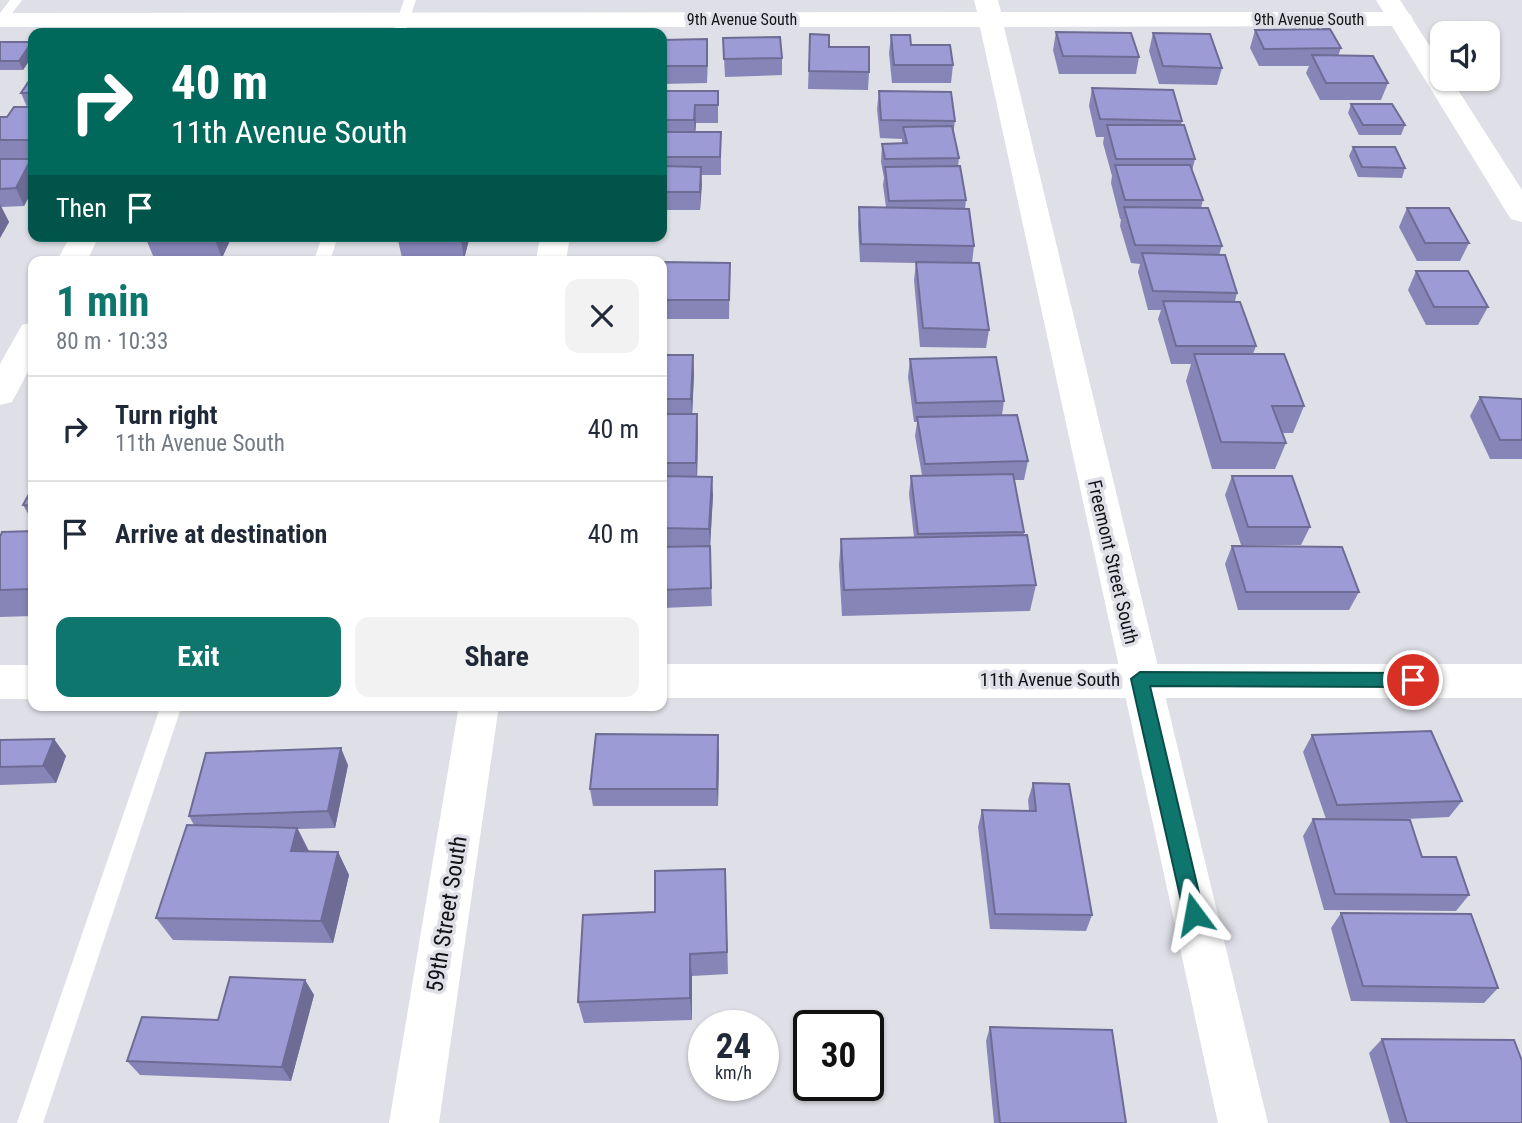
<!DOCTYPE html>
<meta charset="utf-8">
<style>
:root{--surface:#fff;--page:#f2f2f3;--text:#1f2937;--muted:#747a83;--line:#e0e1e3;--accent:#0f766e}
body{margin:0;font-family:"Roboto Condensed",sans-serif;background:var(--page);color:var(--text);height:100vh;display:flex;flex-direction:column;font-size:26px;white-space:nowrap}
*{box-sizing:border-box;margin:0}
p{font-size:23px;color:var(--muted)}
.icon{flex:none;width:38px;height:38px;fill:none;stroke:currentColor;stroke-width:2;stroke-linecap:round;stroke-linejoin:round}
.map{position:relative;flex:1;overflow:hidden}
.details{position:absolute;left:28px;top:256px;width:639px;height:455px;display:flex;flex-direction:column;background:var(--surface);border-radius:14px;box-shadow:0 2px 5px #0004}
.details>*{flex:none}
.hud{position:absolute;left:28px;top:28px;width:639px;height:214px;border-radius:14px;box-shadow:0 2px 5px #0004;background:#00695c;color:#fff;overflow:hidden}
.tools{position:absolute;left:1430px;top:21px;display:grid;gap:14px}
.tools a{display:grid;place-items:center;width:70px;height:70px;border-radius:14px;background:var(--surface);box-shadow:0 2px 5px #0004;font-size:35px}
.speed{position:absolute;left:688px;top:1010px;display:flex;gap:14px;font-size:35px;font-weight:700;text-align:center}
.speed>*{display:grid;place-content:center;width:91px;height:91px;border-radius:50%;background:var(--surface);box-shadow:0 2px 5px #0004;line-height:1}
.speed small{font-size:18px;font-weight:400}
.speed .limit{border:4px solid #111;border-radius:10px;background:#fff;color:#111}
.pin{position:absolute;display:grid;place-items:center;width:60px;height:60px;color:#fff;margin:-30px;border:4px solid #fff;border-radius:50%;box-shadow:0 2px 7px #0007}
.me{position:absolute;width:77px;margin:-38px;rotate:347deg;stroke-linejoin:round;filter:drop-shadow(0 0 5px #0008)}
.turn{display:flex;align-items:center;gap:24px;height:147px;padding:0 28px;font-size:32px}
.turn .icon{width:91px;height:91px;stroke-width:2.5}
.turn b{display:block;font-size:49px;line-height:60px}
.then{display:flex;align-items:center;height:66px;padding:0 28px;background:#0003;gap:14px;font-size:26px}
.round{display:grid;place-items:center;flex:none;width:74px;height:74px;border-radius:14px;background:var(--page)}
.overview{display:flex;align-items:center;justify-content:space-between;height:119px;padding:0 28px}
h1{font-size:42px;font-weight:700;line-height:52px;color:var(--accent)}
.primary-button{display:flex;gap:14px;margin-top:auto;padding:14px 28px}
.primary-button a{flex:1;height:80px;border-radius:14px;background:var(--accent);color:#fff;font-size:28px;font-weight:700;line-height:80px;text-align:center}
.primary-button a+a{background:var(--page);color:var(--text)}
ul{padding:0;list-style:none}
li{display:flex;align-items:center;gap:21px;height:105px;padding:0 28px;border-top:2px solid var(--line)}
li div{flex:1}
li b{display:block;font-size:26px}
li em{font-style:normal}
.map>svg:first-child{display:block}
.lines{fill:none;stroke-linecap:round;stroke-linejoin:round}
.lane{fill:#fff;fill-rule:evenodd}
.street{fill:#fff;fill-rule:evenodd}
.secondary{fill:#fff;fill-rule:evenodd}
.wall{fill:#8785b7}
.shaded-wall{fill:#6e6c95}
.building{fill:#9d9bd5;stroke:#6e6c95;stroke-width:2}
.route{fill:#0f766e;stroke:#0a4d48;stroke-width:2}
.labels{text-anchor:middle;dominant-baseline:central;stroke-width:7;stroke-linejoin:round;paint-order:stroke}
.far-street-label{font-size:16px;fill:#131316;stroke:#dfdfe7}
.street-label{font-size:19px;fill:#131316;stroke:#dfdfe7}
.near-street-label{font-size:23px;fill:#131316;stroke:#dfdfe7}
</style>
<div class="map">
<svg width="1522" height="1123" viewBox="0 0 1522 1123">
<rect width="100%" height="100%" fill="#dfdfe7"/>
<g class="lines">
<g class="lane">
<polygon points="10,0 22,0 4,24 0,25 0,13"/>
<polygon points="404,0 416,0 405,33 393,33"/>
<polygon points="322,236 338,236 330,261 314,261"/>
<polygon points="161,705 182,705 43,1123 17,1123"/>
</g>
<g class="street">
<polygon points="974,0 998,0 1001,12 1401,12 1410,14 1413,19 1410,24 1401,26 1004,27 1268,1123 1218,1123 980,27 0,27 0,13 977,12"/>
<polygon points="70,236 99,236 87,261 57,261"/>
<polygon points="540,236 570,236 566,261 536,261"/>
<polygon points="33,322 33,362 12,402 0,405 0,364 22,325"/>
<polygon points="459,705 499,705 439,1123 389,1123"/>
</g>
<g class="secondary">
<polygon points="1376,0 1400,0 1442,65 1442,79 1451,79 1522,190 1522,222 1511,219 1507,213"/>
<rect x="662" y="664" width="860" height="34"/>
<rect x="0" y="665" width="33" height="34"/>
</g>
</g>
<g class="wall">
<polygon points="1255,30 1341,48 1338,56 1388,83 1381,100 1320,100 1306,73 1309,66 1259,66 1250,48"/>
<polygon points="1056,32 1139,57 1136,74 1059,74 1053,50"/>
<polygon points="1153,33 1222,68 1217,85 1159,84 1149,51"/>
<polygon points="810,34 869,72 868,90 808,89"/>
<polygon points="891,35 953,65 951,83 892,83 889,53"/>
<polygon points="723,38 782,58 782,75 725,77"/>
<polygon points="662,40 708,57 707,83 662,84"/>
<polygon points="0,42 32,42 33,55 23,70 0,70"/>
<polygon points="33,75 33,158 0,158 0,117 7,117 27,107 21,93"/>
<polygon points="1092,88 1182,121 1181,125 1195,159 1192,171 1203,200 1201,208 1222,246 1219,255 1237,293 1235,301 1256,346 1253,354 1304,406 1293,433 1282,433 1286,443 1275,469 1212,469 1186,381 1191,364 1171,364 1158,319 1161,310 1148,310 1138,272 1140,264 1131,263 1120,226 1121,219 1120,219 1111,183 1112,176 1103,143 1104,137 1096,137 1089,106"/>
<polygon points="662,91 718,91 718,123 696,123 695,132 721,150 721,175 701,175 700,210 662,210"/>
<polygon points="879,91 955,121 953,135 959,158 958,166 966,200 965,209 974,246 972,263 989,330 986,348 920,347 914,280 916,263 860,262 858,225 859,207 886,207 883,185 884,178 881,162 882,144 902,143 902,139 880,138 877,109"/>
<polygon points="1351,104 1405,125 1401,135 1359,135 1348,113"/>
<polygon points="1353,147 1405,168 1402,178 1358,177 1349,156"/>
<polygon points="0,159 31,159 33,164 33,189 24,206 1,207 9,222 0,238"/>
<polygon points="1407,208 1469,243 1460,261 1417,261 1399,227"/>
<polygon points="232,236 222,258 154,258 146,239"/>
<polygon points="470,236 464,259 402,258 398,240"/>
<polygon points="662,262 730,263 729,319 662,319"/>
<polygon points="1416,271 1488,307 1478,325 1426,325 1408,290"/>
<polygon points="662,355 693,355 694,374 692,414 697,414 698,432 697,476 713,495 710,547 712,606 662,608 662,547 676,547 662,547"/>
<polygon points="910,359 1004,401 1002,415 1028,461 1024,480 1014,480 1024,532 1024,535 1036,585 1030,611 842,616 839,565 841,539 914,537 909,494 911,476 922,475 915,436 917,422 914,422 908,377"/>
<polygon points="1480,397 1522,399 1522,459 1490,459 1470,416"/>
<polygon points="1232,476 1310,527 1301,545 1241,545 1225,495"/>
<polygon points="23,505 33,506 33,522"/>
<polygon points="33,531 33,616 0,617 0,537"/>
<polygon points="1232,546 1359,592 1349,610 1238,610 1225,564"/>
<polygon points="1312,735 1462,801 1449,817 1384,820 1422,857 1469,895 1456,911 1324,910 1303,836 1313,819 1326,819 1303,752"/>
<polygon points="54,739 66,756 56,783 0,785 0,740"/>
<polygon points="719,752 718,806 593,806 590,789"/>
<polygon points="348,765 335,828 298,829 309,851 338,852 349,875 333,943 173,940 156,918 194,825 189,816"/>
<polygon points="1033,783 1092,915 1086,931 990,929 978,827 982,810 1029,810 1028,800"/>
<polygon points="726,892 728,974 692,976 692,1020 584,1023 578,1002 655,912"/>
<polygon points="1341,913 1498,988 1484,1003 1351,1001 1331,928"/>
<polygon points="305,980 314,995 291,1081 140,1075 127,1061"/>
<polygon points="990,1027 1126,1123 994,1123 986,1041"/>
<polygon points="1382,1039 1522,1123 1390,1123 1369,1053"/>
</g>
<g class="shaded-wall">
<polygon points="32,42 33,55 23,70 19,61"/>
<polygon points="695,105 696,123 695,138 694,120"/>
<polygon points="31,159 33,164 33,189 24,206 16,188"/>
<polygon points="701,167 702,185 700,210 700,192"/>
<polygon points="0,204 9,222 0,238"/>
<polygon points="217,236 232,236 222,258 215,240"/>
<polygon points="462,236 470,236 464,259 461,240"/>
<polygon points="693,355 694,374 692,418 691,399"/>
<polygon points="697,414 698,432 697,481 696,463"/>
<polygon points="712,477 713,495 710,547 709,529"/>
<polygon points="718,735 719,752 718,806 717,789"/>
<polygon points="54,739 66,756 56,783 43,766"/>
<polygon points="341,748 348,765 335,828 328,811"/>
<polygon points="297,828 309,852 291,851"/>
<polygon points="338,852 349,875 333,943 321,921"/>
<polygon points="690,954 692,976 692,1020 690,998"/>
<polygon points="305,980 314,995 291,1081 282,1067"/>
</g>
<g class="building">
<polygon points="452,29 518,29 517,33 450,33"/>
<polygon points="1330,29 1341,48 1264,49 1255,30"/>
<polygon points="49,31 113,32 112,33 47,33"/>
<polygon points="1056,32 1131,33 1139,57 1063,56"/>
<polygon points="1153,33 1210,34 1222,68 1163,66"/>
<polygon points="810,34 829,35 829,47 869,47 869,72 809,71"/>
<polygon points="891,35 910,35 911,45 950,45 953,65 894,65"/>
<polygon points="780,37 782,58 724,59 723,38"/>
<polygon points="707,39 707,66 662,66 662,40"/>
<polygon points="0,42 32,42 19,61 0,61"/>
<polygon points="1312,55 1373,56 1388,83 1326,83"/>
<polygon points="33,75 33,93 21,93"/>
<polygon points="1092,88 1173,90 1182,121 1100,119"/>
<polygon points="662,91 718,91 718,105 695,105 694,120 662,120"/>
<polygon points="879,91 951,92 955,121 881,120"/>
<polygon points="1351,104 1392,104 1405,125 1363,125"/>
<polygon points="14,107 33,107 33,140 0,140 0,117 7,117"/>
<polygon points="1107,125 1184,125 1195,159 1116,159"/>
<polygon points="952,126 959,158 885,159 882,144 907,143 903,127"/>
<polygon points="662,132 721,132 720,157 662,157"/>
<polygon points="1353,147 1395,147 1405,168 1362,167"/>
<polygon points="0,159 31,159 16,188 0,189"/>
<polygon points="1115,165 1190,165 1203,200 1125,200"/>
<polygon points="662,166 701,167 700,192 662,192"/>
<polygon points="960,166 966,200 889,201 885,167"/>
<polygon points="859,207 969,209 974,246 861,244"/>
<polygon points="1124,207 1208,208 1222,246 1135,245"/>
<polygon points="1407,208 1449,208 1469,243 1425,243"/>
<polygon points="148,236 217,236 215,240 146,239"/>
<polygon points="399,236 462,236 461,240 398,240"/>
<polygon points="1142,253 1225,255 1237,293 1153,291"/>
<polygon points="142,259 191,259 190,261 141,261"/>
<polygon points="662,262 730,263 729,300 662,300"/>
<polygon points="916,262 979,263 989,330 923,328"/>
<polygon points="1416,271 1468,271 1488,307 1434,307"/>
<polygon points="1163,301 1240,302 1256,346 1176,346"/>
<polygon points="1194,354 1284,354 1304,406 1272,406 1286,443 1221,442"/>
<polygon points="662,355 693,355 691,399 662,399"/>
<polygon points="996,357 1004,401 916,403 910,359"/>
<polygon points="1480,397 1522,399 1522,440 1500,440"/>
<polygon points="662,414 697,414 696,463 662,463"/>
<polygon points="1017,415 1028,461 925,464 917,417"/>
<polygon points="1013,474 1024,532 918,534 911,476"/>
<polygon points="662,476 712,477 709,529 662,528"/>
<polygon points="1232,476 1292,476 1310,527 1248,527"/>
<polygon points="33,487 33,506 23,505"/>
<polygon points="33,531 33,589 0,590 0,537 2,532"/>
<polygon points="1027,535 1036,585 844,590 841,539"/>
<polygon points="710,546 711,588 662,590 662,547"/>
<polygon points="1232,546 1342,547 1359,592 1246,592"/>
<polygon points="1431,731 1462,801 1337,805 1312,735"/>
<polygon points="596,734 718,735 717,789 590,789"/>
<polygon points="54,739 43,766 0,767 0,740"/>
<polygon points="341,748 328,811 189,816 206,753"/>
<polygon points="1033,783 1069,784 1092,915 995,914 982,810 1036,811"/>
<polygon points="1313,819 1410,820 1422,857 1456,857 1469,895 1335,894"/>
<polygon points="187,825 297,828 291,851 338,852 321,921 156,918"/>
<polygon points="725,869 727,952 690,954 690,998 578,1002 583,915 655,912 655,871"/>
<polygon points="1341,913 1471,914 1498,988 1363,986"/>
<polygon points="230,977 305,980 282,1067 127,1061 142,1017 218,1020"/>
<polygon points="990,1027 1112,1030 1126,1123 1000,1123"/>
<polygon points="1382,1039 1514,1040 1522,1061 1522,1123 1407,1123"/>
</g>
<polygon class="route" points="1140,672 1413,673 1421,680 1413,687 1150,686 1204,914 1201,920 1194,923 1187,920 1184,914 1131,679"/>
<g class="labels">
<g class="far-street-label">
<text x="742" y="19">9th Avenue South</text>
<text x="1309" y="19">9th Avenue South</text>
</g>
<g class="street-label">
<text transform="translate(1113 562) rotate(77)">Freemont Street South</text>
<text x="1050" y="679">11th Avenue South</text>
</g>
<g class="near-street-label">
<text transform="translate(447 914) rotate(-81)">59th Street South</text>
</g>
</g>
</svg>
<div class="tools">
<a><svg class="icon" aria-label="sound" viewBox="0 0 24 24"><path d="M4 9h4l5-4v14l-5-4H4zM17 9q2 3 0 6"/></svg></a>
</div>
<div class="speed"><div>24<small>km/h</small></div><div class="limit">30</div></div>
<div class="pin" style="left:1413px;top:680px;background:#d93025"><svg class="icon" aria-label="arrive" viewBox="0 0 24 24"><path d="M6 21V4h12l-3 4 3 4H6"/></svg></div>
<svg class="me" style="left:1194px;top:914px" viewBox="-20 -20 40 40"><path d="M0-17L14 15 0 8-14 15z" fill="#0f766e" stroke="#fff" stroke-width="4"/></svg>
<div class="hud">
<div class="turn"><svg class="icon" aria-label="right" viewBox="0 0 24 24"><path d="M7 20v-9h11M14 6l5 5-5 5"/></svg><div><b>40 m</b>11th Avenue South</div></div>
<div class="then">Then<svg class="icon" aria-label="arrive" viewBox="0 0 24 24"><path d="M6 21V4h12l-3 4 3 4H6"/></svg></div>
</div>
<section class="details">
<div class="overview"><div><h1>1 min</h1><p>80 m · 10:33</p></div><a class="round"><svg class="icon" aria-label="close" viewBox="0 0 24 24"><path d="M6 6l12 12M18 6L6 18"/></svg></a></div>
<ul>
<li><svg class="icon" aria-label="right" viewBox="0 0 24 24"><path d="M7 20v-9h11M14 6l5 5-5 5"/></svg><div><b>Turn right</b><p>11th Avenue South</p></div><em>40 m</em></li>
<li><svg class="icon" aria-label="arrive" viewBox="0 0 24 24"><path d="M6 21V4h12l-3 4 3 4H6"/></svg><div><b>Arrive at destination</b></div><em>40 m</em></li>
</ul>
<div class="primary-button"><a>Exit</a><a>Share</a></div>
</section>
</div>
